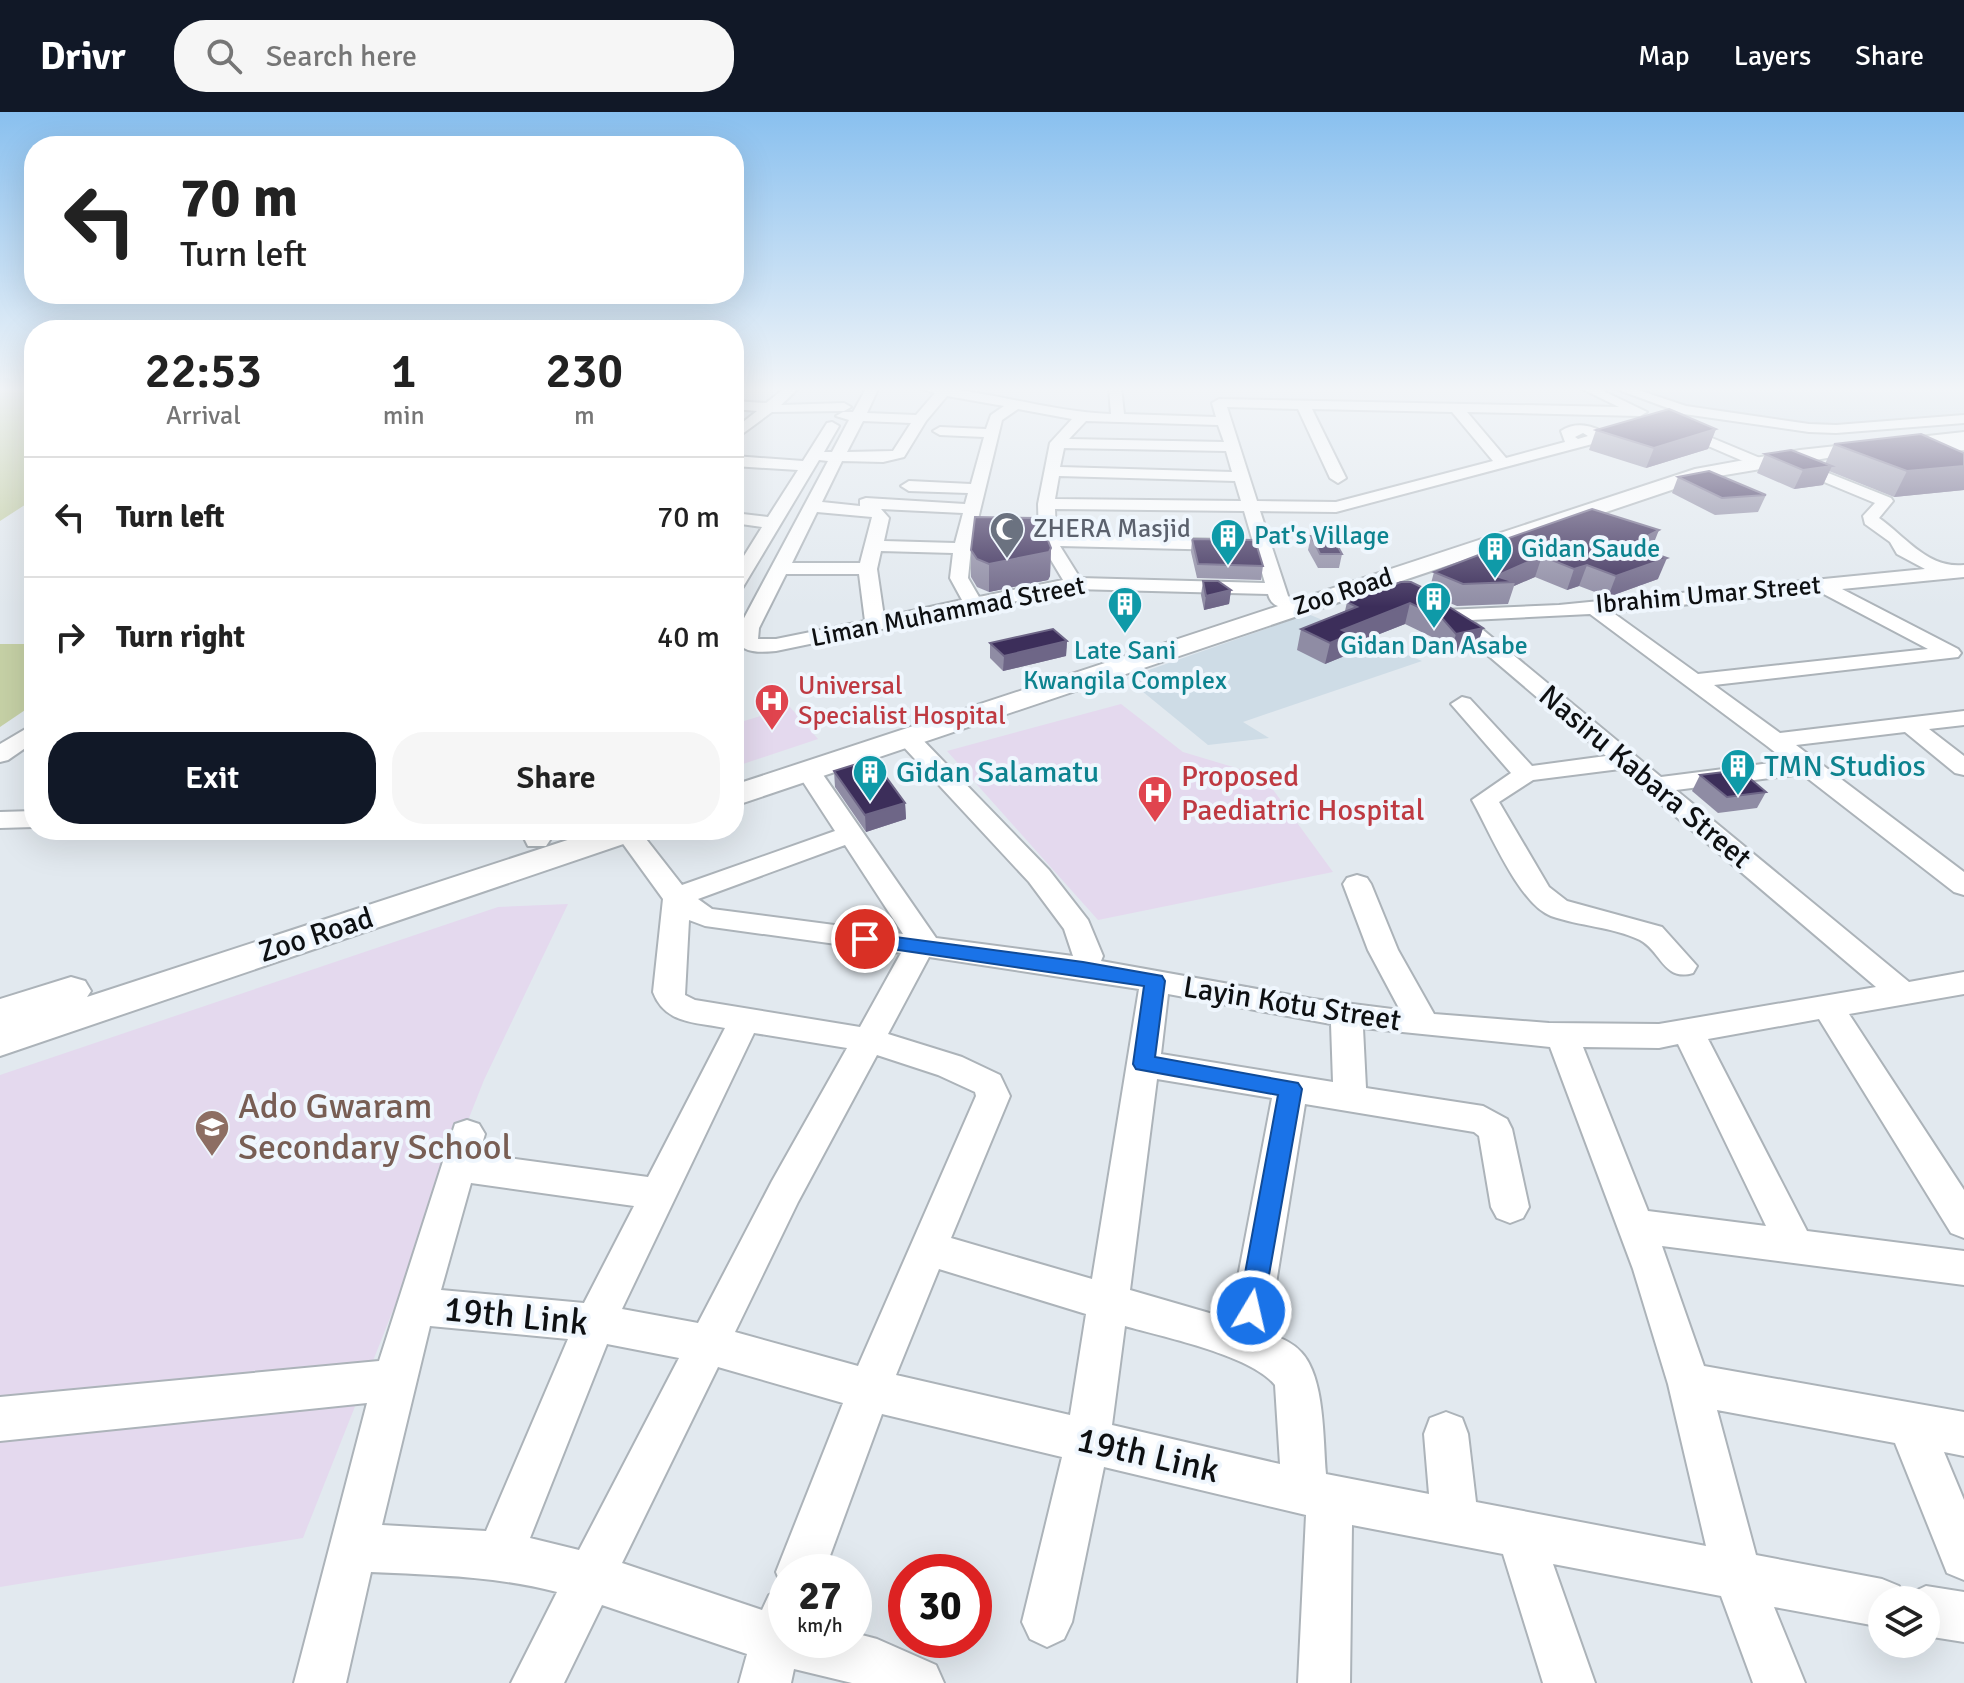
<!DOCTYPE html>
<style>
:root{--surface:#fff;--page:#f6f6f6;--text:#222;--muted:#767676;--line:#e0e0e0;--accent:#111827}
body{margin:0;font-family:Signika,sans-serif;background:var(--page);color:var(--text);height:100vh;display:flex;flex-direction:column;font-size:30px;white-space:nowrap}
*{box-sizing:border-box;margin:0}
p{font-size:26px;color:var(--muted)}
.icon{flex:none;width:44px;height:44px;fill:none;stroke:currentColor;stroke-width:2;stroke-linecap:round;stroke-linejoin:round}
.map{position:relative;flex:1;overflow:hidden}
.side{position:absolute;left:24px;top:208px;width:720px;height:520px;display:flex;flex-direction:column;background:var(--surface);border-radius:32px;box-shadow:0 8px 32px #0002}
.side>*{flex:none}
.hud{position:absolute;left:24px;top:24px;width:720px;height:168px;border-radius:32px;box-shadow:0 8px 32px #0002;background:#fff;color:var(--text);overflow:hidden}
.controls{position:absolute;left:1868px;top:1474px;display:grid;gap:16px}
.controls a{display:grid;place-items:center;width:72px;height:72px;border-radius:50%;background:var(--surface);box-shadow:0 8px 32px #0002;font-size:40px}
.speed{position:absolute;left:768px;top:1442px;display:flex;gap:16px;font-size:40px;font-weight:700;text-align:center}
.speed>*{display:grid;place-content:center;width:104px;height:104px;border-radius:50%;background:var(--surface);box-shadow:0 8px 32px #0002;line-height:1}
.speed small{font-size:20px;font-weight:400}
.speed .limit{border:12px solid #d22;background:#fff;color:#111}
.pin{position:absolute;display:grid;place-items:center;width:68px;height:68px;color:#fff;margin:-34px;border:4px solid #fff;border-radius:50%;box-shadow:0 2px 8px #0007}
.me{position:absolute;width:88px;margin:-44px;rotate:9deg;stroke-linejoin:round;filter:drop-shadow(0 0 6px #0008)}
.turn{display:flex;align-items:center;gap:28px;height:168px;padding:0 24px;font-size:36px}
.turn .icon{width:104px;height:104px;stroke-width:2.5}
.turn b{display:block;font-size:56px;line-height:68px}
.eta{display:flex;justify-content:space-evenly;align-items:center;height:136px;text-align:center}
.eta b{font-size:48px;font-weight:600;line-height:56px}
.cta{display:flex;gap:16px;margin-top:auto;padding:16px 24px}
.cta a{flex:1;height:92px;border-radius:32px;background:var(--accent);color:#fff;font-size:32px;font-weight:600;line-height:92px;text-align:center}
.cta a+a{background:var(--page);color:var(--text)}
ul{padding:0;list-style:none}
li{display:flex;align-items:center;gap:24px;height:120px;padding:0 24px;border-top:2px solid var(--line)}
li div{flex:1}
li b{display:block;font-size:30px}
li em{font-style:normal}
header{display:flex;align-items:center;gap:48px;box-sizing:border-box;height:112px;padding:0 40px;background:var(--accent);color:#fff}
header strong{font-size:38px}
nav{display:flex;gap:44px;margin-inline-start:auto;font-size:28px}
.search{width:560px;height:72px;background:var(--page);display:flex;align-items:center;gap:20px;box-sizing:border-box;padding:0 28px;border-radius:32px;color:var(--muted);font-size:30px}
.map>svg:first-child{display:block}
.built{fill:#cedce6}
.education{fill:#e4d9ee}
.green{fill:#c6d1a6}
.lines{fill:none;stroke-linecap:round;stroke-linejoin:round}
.minor-casing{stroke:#acb3b9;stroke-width:4}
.major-casing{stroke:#acb3b9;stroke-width:4}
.minor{fill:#fff;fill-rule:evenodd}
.major{fill:#fff;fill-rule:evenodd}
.wall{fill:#8f8ca4}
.shaded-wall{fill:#6e6687}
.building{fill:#3c2e5a;stroke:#6e6687;stroke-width:2}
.route{fill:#1a73e8;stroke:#114b97;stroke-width:2}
.labels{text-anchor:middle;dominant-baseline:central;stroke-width:8;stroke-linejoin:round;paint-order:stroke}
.far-worship-label{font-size:26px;fill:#5b616d;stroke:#eff6fd;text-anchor:start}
.far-culture-label{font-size:26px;fill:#0d838f;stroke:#eff6fd;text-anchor:start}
.far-street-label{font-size:26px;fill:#0e1012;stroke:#eff6fd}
.far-health-label{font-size:26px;fill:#be3a42;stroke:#eff6fd;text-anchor:start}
.culture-label{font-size:30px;fill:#0d838f;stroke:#eff6fd;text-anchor:start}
.health-label{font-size:30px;fill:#be3a42;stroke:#eff6fd;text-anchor:start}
.street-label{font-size:30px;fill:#0e1012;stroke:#eff6fd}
.near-education-label{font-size:36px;fill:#785e54;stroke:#eff6fd;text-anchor:start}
.near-street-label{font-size:36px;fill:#0e1012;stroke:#eff6fd}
</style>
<header>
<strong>Drivr</strong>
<div class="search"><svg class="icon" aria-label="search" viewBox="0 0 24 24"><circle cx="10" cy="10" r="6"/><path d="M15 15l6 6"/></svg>Search here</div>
<nav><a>Map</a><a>Layers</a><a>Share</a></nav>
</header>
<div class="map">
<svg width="1964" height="1571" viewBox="0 0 1964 1571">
<rect width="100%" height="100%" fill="#e2e9ef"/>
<g class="built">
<polygon points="1628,275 1964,275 1964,304 1819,312 1669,292"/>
<polygon points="1308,502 1422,549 1243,610 1269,626 1208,633 1126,566"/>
</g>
<g class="education">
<polygon points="1121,592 1183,640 1263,664 1333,760 1098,808 947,639"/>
<polygon points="790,595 818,627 734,655 734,612"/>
<polygon points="568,792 484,968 303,1426 0,1475 0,963 498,795"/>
</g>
<g class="green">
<polygon points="0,275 34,275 34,387 0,409"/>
<polygon points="0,532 34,532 34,592 0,615"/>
</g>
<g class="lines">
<g class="minor-casing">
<g id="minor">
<polygon points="786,275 800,275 781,293 844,291 851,295 844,299 772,300 734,328 734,317 757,299 734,297 734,289 766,291"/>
<path d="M 867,275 L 879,275 L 867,301 L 916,303 L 935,281 L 916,275 C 981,275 1045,300 1111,302 L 1109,275 L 1121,275 L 1124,302 L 1216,305 L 1212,291 L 1219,287 L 1619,295 L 1578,275 L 1595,275 L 1647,300 L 1640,304 L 1467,300 L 1506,346 L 1565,330 L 1561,319 C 1575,309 1594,313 1607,323 L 1596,331 L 1336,400 L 1260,399 L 1288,484 L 1295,490 L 1292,494 C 1281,497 1271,494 1268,482 L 1074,477 L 776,539 C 762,540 746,542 737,530 L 738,521 L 734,521 L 734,509 L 742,510 L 828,349 L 819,348 L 743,475 L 734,481 L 734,460 L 762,415 L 734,411 L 734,401 L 768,405 L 798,358 L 734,354 L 734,344 L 803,349 L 827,311 L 832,310 L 839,314 L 824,340 L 832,340 L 849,308 L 836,304 L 843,300 L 853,300 ZM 947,284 L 1004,294 L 991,303 L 986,317 L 940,315 L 933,319 L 940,323 L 984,325 L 971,372 L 909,369 L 901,374 L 909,379 L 968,381 L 965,392 L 866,386 L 860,388 L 860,394 L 822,390 L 842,349 L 883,350 L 904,345 L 926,309 ZM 1227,295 L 1298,297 L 1330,366 L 1338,371 L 1346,366 L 1312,297 L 1452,300 L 1493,349 L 1336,390 L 1257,389 ZM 1018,297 L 1072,307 L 1050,331 L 1038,392 L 1039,428 L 1063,468 L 979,485 L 968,466 L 971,436 L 1002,308 ZM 863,309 L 911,311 L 893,339 L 847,340 ZM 1086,309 L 1218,313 L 1224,330 L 1069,327 ZM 1583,321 L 1588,324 L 1578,327 L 1575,325 ZM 1064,336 L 1226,339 L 1232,360 L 1060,355 ZM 1059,364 L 1235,369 L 1241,389 L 1055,387 ZM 881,397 L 963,401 L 955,431 L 884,429 L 889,406 ZM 1055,397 L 1244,399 L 1265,471 L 1080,466 L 1060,434 L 1227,438 L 1236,433 L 1227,428 L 1056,423 ZM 817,400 L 872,405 L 860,451 L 792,451 ZM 881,439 L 953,441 L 950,466 L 962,488 L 884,505 L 877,457 ZM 786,462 L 859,462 L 865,509 L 776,527 L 758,527 L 759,516 Z"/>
<polygon points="1611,275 1629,275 1686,294 1809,312 1836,313 1964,303 1964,311 1836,321 1809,320 1684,302"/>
<polygon points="1676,311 1760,346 1763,349 1760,352 1750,352 1671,318 1669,315"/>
<polygon points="1964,330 1964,338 1946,339 1939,335 1946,331"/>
<path d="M 1793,347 L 1891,386 L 1893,389 L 1879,406 C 1906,425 1928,457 1964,453 L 1964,465 L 1842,477 L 1958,537 L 1961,541 L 1958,545 L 1714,573 L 1780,621 L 1964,599 L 1964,613 L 1929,617 L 1964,644 L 1964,663 L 1955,661 L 1905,620 L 1796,633 L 1964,760 L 1964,783 L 1954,780 L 1802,662 L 1676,678 L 1909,870 L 1964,860 L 1964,882 L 1849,902 L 1964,1078 L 1964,1126 L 1951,1121 L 1819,907 L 1708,927 L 1807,1119 L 1964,1139 L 1964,1173 L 1662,1134 L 1704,1254 L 1964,1300 L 1964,1344 L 1944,1340 L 1964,1388 L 1964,1468 L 1947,1461 L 1895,1331 L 1717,1298 L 1756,1443 L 1882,1467 L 1899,1474 L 1905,1488 L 1882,1488 L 1882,1515 L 1774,1495 L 1805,1571 L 1753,1571 L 1721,1484 L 1553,1452 L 1595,1571 L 1543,1571 L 1503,1442 L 1352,1413 L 1350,1571 L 1298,1571 L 1306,1403 L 1104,1355 L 1072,1510 L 1064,1527 L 1047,1535 L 1030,1527 L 1022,1510 L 1062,1345 L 882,1302 L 824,1460 L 786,1460 L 786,1528 L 854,1528 L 854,1521 L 877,1527 L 936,1553 L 944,1571 L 852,1571 L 794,1557 L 791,1571 L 739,1571 L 747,1542 L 602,1493 L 564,1571 L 511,1571 L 557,1480 C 495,1464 435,1463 371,1460 L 346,1571 L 294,1571 L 367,1291 L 0,1329 L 0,1285 L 379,1249 L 455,1012 L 467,1008 L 479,1012 L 485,1022 L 479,1042 L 648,1065 L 725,916 C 695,910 665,912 653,880 L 663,787 L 613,718 L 639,718 L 682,773 L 835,719 L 796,659 L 799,654 L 817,654 L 936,826 L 1073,844 L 1064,817 L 1029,770 L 900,631 L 896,626 L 900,621 L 916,621 L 1049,758 L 1088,808 L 1103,844 L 1101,849 L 1313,887 L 1400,898 L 1368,838 L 1343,772 L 1347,766 L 1357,763 L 1367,766 L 1371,772 L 1398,838 L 1434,902 L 1549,911 L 1659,912 L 1876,875 L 1620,657 L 1533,668 L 1499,690 L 1549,775 L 1567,789 L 1662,815 L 1697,854 L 1693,861 C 1664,870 1661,839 1640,828 C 1613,815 1579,814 1551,804 C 1519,792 1489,718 1472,688 L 1511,661 L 1451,592 L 1462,585 L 1470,587 L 1532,654 L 1606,644 L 1444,506 L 1441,502 L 1444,498 L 1559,493 L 1925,457 L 1897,442 L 1890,430 L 1865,412 L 1863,404 L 1875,391 L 1788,355 L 1785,352 ZM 1818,479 L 1928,537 L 1698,562 L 1612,500 ZM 1590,502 L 1767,634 L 1786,649 L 1661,665 L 1471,508 ZM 845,733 L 903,822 L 712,797 L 698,787 ZM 689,808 L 705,814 L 901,841 L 860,915 L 695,888 L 685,883 ZM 929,845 L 1139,877 L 1092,1167 L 951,1126 L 1010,984 L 1000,963 L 962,945 L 888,922 ZM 1168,882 L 1331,912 L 1333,970 L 1161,942 ZM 1363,916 L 1550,935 L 1633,1157 L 1668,1272 L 1706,1434 L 1476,1390 L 1468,1322 L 1462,1306 L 1446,1300 L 1430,1306 L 1424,1322 L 1429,1382 L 1326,1362 C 1323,1328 1325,1265 1301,1240 C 1292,1230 1280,1226 1268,1221 L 1305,992 L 1474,1020 L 1479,1024 L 1491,1095 L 1497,1106 L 1510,1111 L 1523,1106 L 1529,1095 L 1512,1017 L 1507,1007 L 1483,994 L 1366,976 ZM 754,921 L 847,936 L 772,1069 L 698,1211 L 622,1197 ZM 1678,932 L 1766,1114 L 1648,1099 L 1583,935 L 1659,936 ZM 877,943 L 938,963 L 975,980 L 976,984 L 858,1254 L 735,1220 L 798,1090 ZM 1157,967 L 1272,986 L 1230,1207 L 1130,1178 ZM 471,1071 L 634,1094 L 584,1191 L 441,1178 ZM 939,1157 L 1086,1202 L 1070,1303 L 896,1263 ZM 430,1214 L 568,1227 L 486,1419 L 382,1413 ZM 1125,1214 C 1163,1225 1251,1243 1275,1273 L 1280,1352 L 1112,1313 ZM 607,1232 L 679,1246 L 579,1438 L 530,1426 ZM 718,1255 L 843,1291 L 776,1460 L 783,1477 L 769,1483 L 762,1498 L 622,1451 Z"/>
<polygon points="34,612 34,630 8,648 0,650 0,632"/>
<polygon points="34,699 34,715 0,716 0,700"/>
<polygon points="520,718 546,718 550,728 546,734 528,734"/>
<polygon points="1926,1474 1964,1480 1964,1530 1926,1524 1926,1488 1906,1488 1909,1482"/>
</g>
</g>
<g class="major-casing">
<g id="major">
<polygon points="1964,320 1964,332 1833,345 1707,366 734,694 734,673 1695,357 1800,338"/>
<polygon points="598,718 649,718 644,725 0,944 0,887 71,865 85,869 91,879 87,885"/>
</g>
</g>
<use href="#minor" class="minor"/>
<use href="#major" class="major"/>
</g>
<g class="wall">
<polygon points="1716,317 1708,337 1646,356 1589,338 1596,318"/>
<polygon points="1834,332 1964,341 1964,378 1894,385 1829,359 1823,373 1794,377 1757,361 1765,342 1825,352"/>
<polygon points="1678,365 1766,383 1758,400 1715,403 1672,381"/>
<polygon points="1311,424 1342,442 1339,456 1318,456 1308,438"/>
<polygon points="1192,427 1263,454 1261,468 1197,466 1191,440"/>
<polygon points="1503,428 1651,438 1649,440 1658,467 1608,485 1579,474 1567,478 1535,465 1514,474 1508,492 1457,494 1445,489 1444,492 1483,516 1476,537 1450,543 1436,527 1405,512 1349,534 1347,543 1325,552 1297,538 1301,517 1345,499 1347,490 1429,479 1434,460 1501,434"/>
<polygon points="1051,436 1050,464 1048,468 989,480 977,475 971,465 971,438"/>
<polygon points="1203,469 1231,478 1229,492 1204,498 1201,483"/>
<polygon points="1067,529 1066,544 1003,559 990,546 990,531"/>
<polygon points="834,659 905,691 906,707 866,720 835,675"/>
<polygon points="1700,663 1766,680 1757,696 1718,701 1692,679"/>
</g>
<g class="shaded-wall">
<polygon points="1716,317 1708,337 1646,356 1654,336"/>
<polygon points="1832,354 1823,373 1794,377 1803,358"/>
<polygon points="1964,354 1964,378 1894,385 1907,359"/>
<polygon points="1659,418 1651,438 1622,453 1630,433"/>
<polygon points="1051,436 1050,464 1048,468 989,480 989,452"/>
<polygon points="1542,444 1535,465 1514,474 1515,470 1496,464"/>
<polygon points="1667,446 1658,467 1608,485 1616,464"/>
<polygon points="1587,453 1579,474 1567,478 1574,457"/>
<polygon points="1231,478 1229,492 1204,498 1206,484"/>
<polygon points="1410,491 1405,512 1349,534 1347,543 1325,552 1330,531 1342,518"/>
<polygon points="1483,516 1476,537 1450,543 1456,522"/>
<polygon points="1067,529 1066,544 1003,559 1004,544"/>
<polygon points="905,691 906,707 866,720 865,703"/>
</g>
<g class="building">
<polygon points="1669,297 1716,317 1654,336 1596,318"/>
<polygon points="1921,322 1964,341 1964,354 1907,359 1834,332"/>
<polygon points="1791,338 1832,354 1803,358 1765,342"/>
<polygon points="1709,359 1766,383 1722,386 1678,365"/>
<polygon points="1592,397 1659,418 1630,433 1667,446 1616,464 1587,453 1574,457 1542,444 1496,464 1515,470 1463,472 1434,460 1510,431 1503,428"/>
<polygon points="975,405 1039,406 1051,436 1049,440 989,452 977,447 971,438"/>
<polygon points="1311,424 1332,424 1342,442 1320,442"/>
<polygon points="1192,427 1255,428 1263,454 1198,452"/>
<polygon points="1203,469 1218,469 1231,478 1206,484"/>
<polygon points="1401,470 1411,470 1446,487 1438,488 1483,516 1456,522 1442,506 1410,491 1342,518 1351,522 1330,531 1301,517 1357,495 1347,490"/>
<polygon points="1053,517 1067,529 1004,544 990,531"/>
<polygon points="873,647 905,691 865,703 834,659"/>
<polygon points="1740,658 1766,680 1727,685 1700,663"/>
</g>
<linearGradient id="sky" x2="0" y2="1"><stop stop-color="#89c0ef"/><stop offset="0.56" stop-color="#f2f5f8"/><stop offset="1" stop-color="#f2f5f8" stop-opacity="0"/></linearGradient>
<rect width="1964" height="495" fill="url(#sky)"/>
<polygon class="route" points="865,821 1083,850 1162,864 1165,869 1155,945 1298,971 1302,977 1261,1208 1251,1211 1242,1208 1238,1199 1278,983 1136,957 1133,952 1144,874 858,832 856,827"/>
<defs>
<g id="mosque-pin" transform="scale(1.8)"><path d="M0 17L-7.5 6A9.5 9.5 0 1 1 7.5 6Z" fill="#6b7280" stroke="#eff6fd"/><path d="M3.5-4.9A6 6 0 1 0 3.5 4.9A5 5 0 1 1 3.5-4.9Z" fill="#fff"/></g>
<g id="building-pin" transform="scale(1.8)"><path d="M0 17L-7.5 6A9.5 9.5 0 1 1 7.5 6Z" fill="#0f9aa8" stroke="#eff6fd"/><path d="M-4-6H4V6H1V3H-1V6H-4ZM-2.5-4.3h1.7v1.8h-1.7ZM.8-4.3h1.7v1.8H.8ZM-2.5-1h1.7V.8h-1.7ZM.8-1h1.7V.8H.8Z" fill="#fff"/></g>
<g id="hospital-pin" transform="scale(1.8)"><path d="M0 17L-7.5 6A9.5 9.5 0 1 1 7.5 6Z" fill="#e0444e" stroke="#eff6fd"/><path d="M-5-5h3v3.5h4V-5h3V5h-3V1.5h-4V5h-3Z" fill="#fff"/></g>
<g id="school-pin" transform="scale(1.8)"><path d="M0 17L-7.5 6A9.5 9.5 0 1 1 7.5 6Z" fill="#8d6e63" stroke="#eff6fd"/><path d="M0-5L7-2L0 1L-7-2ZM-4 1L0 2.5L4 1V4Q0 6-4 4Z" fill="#fff"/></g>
</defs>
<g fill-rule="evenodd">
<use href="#mosque-pin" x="1007" y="417"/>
<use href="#building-pin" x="1228" y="424"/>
<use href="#building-pin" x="1495" y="437"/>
<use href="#building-pin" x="1434" y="487"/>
<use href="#building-pin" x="1125" y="492"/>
<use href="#hospital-pin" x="772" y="589"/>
<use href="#building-pin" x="1738" y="654"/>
<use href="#building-pin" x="870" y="660"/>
<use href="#hospital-pin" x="1155" y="681"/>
<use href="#school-pin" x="212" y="1015"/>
</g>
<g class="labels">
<g class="far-worship-label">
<text x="1033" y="417">ZHERA Masjid</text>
</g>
<g class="far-culture-label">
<text x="1254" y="424">Pat's Village</text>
<text x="1521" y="437">Gidan Saude</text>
<text x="1434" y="534" text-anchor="middle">Gidan Dan Asabe</text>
<text x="1125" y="539" text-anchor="middle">Late Sani<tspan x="1125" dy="30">Kwangila Complex</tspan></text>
</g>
<g class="far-street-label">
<text transform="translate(1343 480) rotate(-18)">Zoo Road</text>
<text transform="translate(1708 483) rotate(-5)">Ibrahim Umar Street</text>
<text transform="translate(948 500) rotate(-11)">Liman Muhammad Street</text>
</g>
<g class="far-health-label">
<text x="798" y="574">Universal<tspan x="798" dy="30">Specialist Hospital</tspan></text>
</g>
<g class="culture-label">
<text x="1764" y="654">TMN Studios</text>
<text x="896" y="660">Gidan Salamatu</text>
</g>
<g class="health-label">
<text x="1181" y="664">Proposed<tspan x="1181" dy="34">Paediatric Hospital</tspan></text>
</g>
<g class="street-label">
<text transform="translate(1645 665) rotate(40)">Nasiru Kabara Street</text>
<text transform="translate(316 823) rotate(-18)">Zoo Road</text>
<text transform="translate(1292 892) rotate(9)">Layin Kotu Street</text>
</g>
<g class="near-education-label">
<text x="238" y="994">Ado Gwaram<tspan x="238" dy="41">Secondary School</tspan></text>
</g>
<g class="near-street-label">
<text transform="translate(516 1204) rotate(6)">19th Link</text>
<text transform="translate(1148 1343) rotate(13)">19th Link</text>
</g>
</g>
</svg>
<div class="controls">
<a><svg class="icon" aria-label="layers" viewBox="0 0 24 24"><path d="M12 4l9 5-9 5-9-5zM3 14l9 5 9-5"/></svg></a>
</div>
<div class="speed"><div>27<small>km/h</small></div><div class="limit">30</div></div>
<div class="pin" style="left:865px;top:827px;background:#d93025"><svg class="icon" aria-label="arrive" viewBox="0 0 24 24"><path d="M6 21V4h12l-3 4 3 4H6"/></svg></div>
<svg class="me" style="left:1251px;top:1199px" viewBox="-20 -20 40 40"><circle r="17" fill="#1a73e8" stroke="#fff" stroke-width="3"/><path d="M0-11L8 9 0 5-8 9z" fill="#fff"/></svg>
<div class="hud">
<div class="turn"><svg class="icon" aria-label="left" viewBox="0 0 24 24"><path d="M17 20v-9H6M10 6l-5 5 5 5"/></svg><div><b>70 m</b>Turn left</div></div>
</div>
<section class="side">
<div class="eta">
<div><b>22:53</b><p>Arrival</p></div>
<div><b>1</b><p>min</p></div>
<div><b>230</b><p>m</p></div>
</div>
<ul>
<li><svg class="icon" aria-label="left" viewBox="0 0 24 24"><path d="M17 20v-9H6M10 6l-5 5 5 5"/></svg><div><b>Turn left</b></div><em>70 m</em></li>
<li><svg class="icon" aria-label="right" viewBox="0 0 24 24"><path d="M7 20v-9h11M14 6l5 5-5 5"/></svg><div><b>Turn right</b></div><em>40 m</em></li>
</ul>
<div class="cta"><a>Exit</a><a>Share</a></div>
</section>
</div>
